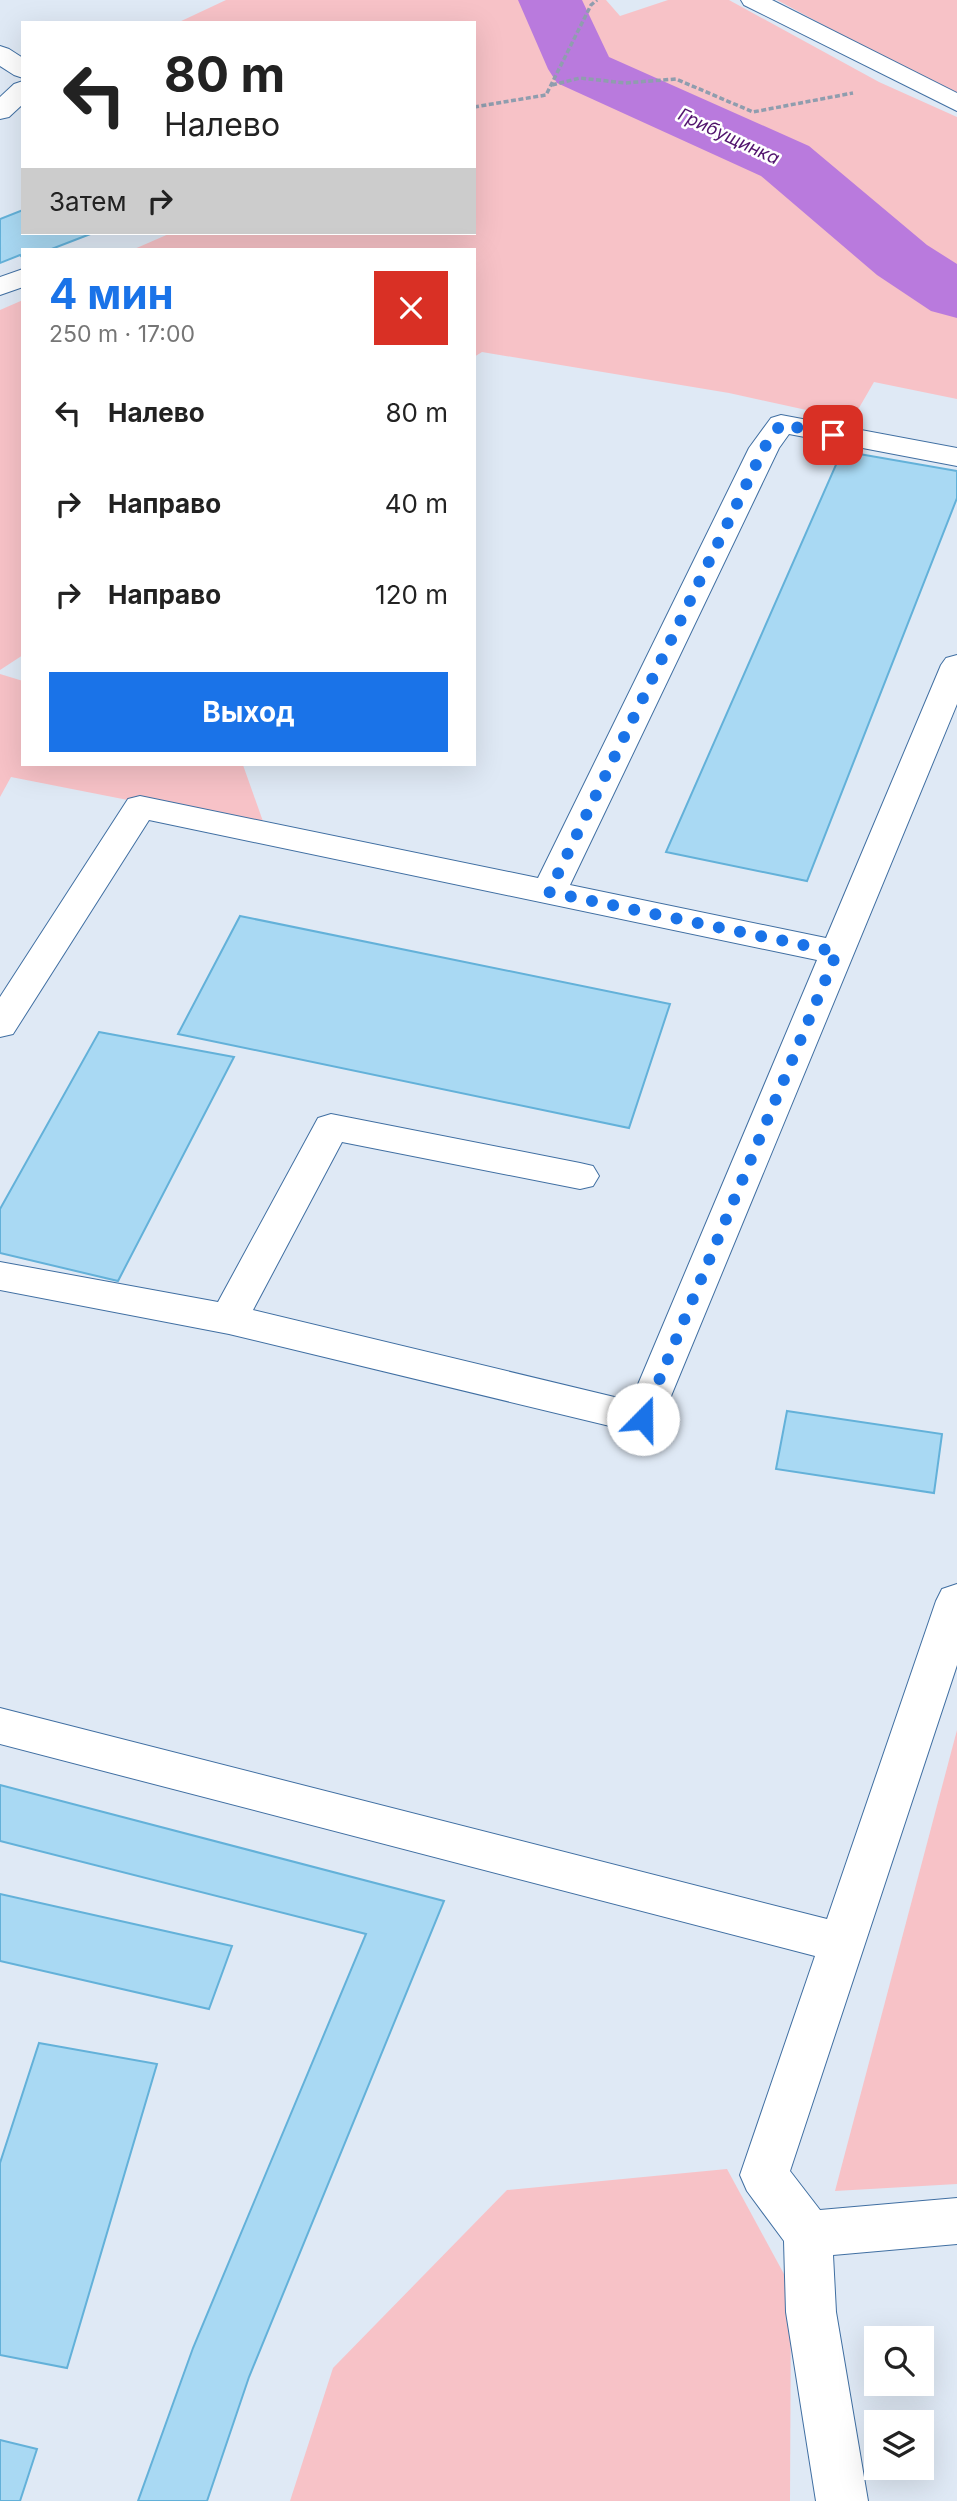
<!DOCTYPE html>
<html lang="ru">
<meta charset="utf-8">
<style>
:root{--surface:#fff;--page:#f6f6f6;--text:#222;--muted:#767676;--accent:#1a73e8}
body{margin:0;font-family:Inter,sans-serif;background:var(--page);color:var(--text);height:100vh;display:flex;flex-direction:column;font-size:26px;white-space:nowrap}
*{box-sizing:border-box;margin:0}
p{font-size:23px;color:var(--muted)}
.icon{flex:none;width:38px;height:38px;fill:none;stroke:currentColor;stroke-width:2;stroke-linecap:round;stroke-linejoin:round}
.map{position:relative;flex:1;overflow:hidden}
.panel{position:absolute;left:21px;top:248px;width:455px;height:518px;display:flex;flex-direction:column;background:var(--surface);border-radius:0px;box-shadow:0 7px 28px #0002}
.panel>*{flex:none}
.top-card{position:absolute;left:21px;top:21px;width:455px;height:214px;border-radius:0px;box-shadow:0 7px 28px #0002;background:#fff;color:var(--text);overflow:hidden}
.buttons{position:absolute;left:864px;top:2326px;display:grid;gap:14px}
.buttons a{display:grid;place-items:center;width:70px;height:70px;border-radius:0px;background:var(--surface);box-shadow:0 7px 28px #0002;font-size:35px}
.pin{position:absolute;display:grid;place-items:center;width:60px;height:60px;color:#fff;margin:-30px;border-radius:14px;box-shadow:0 4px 10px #0006}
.me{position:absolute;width:77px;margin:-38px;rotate:22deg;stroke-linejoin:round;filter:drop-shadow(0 0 5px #0008)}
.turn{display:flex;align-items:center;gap:24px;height:147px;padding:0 28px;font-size:32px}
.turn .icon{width:91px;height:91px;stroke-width:2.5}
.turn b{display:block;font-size:49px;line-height:60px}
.then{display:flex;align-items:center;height:66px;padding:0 28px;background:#0003;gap:14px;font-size:26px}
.round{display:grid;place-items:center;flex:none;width:74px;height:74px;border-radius:0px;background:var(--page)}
.headline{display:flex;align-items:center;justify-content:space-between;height:119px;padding:0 28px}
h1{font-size:42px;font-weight:700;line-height:52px;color:var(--accent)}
.cta{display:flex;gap:14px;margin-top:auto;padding:14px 28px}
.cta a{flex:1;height:80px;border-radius:0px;background:var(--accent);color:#fff;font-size:28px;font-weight:700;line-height:80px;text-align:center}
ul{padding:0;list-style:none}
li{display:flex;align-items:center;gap:21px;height:91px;padding:0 28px}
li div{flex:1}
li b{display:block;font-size:26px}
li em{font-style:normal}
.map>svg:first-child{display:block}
.green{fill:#f7c2c7}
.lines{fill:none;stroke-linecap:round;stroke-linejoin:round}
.river{fill:#b97add;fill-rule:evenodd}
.building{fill:#a9d9f3;stroke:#63b1d9;stroke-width:2}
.minor-casing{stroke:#406fa2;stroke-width:2}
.path{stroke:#8f9dae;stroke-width:3.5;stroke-dasharray:5 2.5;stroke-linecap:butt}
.minor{fill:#fff;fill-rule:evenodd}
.route{stroke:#1a73e8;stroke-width:12;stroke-dasharray:0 21.6}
.labels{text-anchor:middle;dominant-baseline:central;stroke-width:5;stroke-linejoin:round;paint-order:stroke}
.far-water-label{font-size:18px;font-style:italic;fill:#51136d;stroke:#fff}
</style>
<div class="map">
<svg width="957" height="2501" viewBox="0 0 957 2501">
<rect width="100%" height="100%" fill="#dfe9f5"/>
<g class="green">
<polygon points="226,0 606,0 620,16 668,0 729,0 879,82 957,117 957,399 874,382 852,420 729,393 482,352 474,357 474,250 132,250 171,233 474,233 474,23 177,23"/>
<polygon points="777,0 957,0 957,97"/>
<polygon points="23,300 23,655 0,670 0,310"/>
<polygon points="0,674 23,681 23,765 243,765 265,827 11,777 0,797"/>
<polygon points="957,1730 957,2184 835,2191"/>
<polygon points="727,2169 791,2287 790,2501 290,2501 333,2368 507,2190"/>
</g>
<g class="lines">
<polygon class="river" points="518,0 582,0 609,57 809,146 927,245 957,264 957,318 931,311 877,275 761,176 557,83 548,69"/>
</g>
<g class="building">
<polygon points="23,210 23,233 93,233 49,250 23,250 23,258 20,255 0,263 0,219"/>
<polygon points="842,451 957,471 957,498 807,881 666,852"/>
<polygon points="240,916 670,1004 629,1128 178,1034"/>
<polygon points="99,1032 234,1057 118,1281 0,1253 0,1209"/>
<polygon points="787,1411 942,1434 934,1493 776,1469"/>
<polygon points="0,1785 444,1901 249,2377 207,2501 138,2501 193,2348 366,1934 0,1841"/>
<polygon points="0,1894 232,1946 209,2009 0,1961"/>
<polygon points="39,2043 157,2064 67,2368 0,2355 0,2163"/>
<polygon points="0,2440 37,2449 20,2501 0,2501"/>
</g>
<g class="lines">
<g class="minor-casing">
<g id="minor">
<polygon points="741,0 772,0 957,93 957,111 744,5"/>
<polygon points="0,46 9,49 23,58 23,78 14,75 0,66"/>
<polygon points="23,81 23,104 9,117 0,119 0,97 14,84"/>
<polygon points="23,269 23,287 0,295 0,277"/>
<polygon points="781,415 957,448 957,466 789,434 779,448 570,885 826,938 941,665 946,658 957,655 957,704 657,1430 643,1434 229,1334 0,1290 0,1262 218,1302 318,1118 331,1114 580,1163 593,1166 599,1176 593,1186 580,1189 342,1142 253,1310 631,1401 817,960 149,820 13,1034 0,1037 0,997 128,799 140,796 538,878 749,448 771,418"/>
<polygon points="957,1584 957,1665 790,2171 820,2210 957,2198 957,2244 833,2255 836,2312 868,2501 816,2501 786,2312 784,2241 747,2191 740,2175 815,1956 0,1744 0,1708 827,1919 936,1601 942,1589"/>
</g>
</g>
<g class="path">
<polyline points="552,85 580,78 625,83 676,79 753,112 853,93"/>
<polyline points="474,107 546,95 591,5 597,0"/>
</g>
<use href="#minor" class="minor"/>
</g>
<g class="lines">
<polyline class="route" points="643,1419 837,952 549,892 764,448 781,424 833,435"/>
</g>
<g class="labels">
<g class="far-water-label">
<text transform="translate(729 136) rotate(25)">Грибущинка</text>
</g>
</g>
</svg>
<div class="buttons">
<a><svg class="icon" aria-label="search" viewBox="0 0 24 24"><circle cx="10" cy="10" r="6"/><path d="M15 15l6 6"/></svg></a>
<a><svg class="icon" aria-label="layers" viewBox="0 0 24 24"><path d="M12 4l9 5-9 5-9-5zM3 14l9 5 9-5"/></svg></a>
</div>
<div class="pin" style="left:833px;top:435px;background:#d93025"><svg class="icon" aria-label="arrive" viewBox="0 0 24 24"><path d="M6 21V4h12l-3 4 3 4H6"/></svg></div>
<svg class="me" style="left:643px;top:1419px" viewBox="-20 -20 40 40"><circle r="19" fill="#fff"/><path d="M0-13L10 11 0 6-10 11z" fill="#1a73e8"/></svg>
<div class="top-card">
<div class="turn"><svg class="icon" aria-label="left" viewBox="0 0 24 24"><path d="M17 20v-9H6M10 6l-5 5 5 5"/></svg><div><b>80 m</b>Налево</div></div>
<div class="then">Затем<svg class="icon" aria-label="right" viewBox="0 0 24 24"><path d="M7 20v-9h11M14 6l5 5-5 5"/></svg></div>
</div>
<section class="panel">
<div class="headline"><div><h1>4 мин</h1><p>250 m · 17:00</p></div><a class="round" style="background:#d93025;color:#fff"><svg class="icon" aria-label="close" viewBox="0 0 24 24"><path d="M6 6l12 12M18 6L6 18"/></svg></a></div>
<ul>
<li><svg class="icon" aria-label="left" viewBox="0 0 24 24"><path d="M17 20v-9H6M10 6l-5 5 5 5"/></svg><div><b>Налево</b></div><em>80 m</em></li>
<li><svg class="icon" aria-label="right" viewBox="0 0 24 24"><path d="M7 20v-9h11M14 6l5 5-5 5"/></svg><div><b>Направо</b></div><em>40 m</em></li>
<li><svg class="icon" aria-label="right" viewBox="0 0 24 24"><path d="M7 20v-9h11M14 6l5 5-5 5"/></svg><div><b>Направо</b></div><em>120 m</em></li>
</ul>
<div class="cta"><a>Выход</a></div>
</section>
</div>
